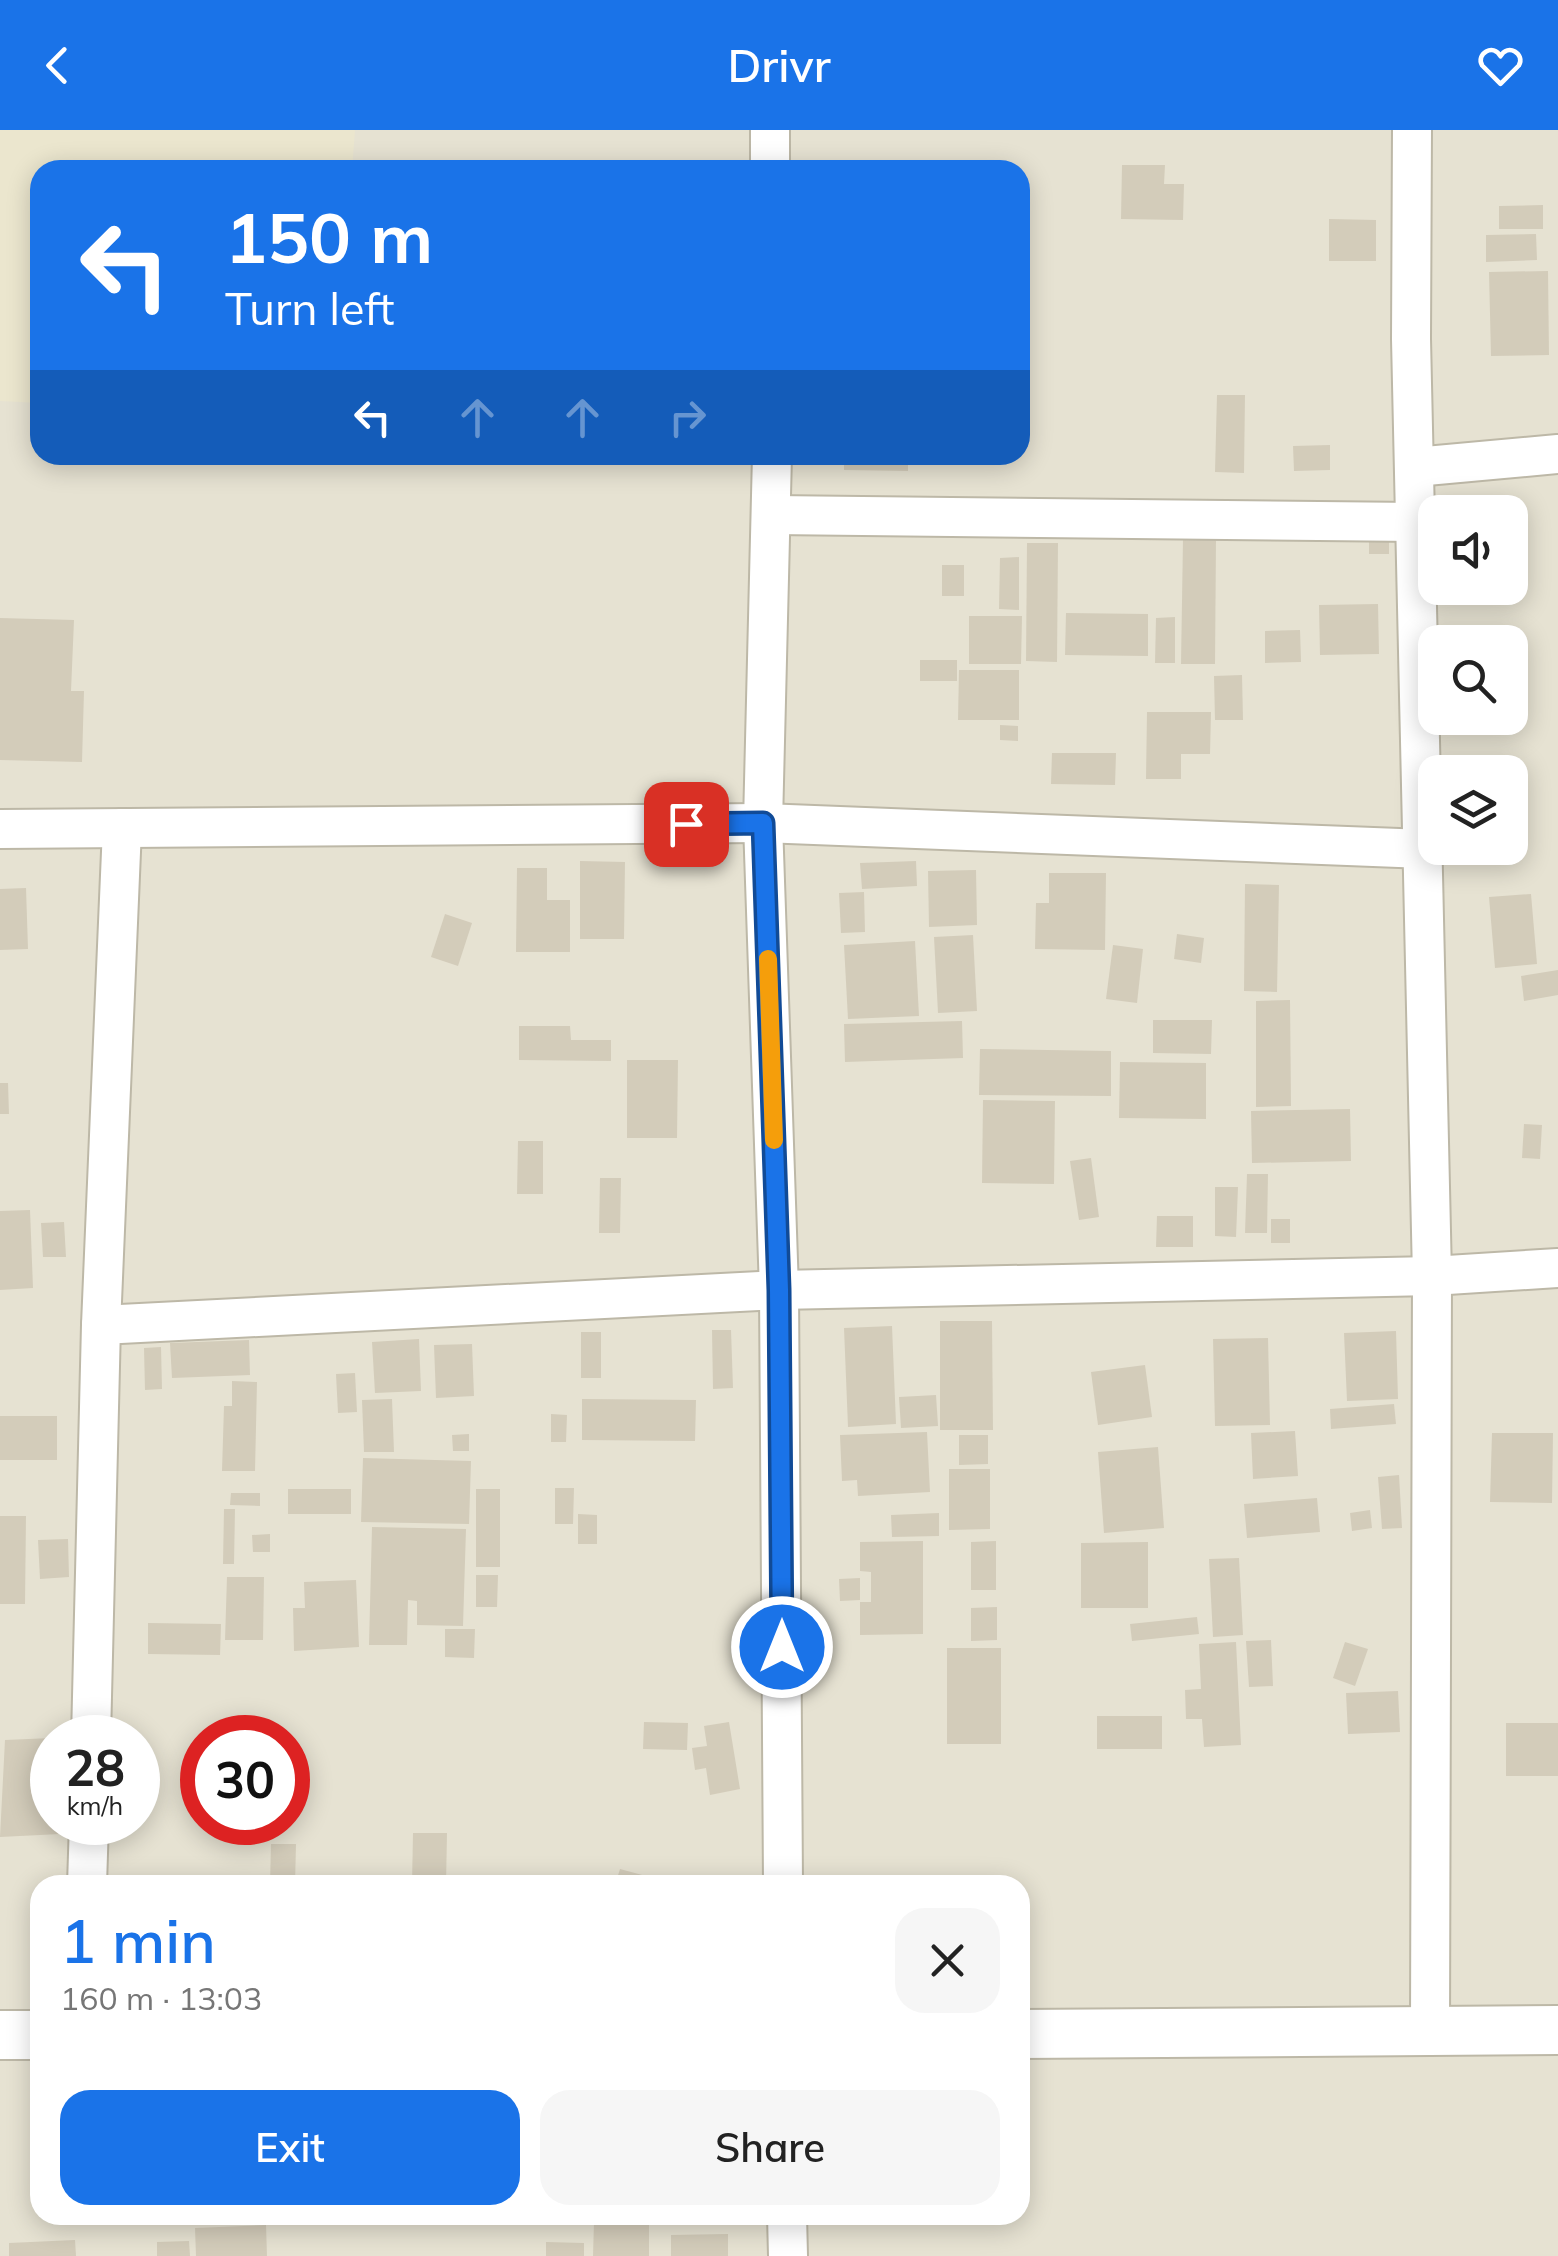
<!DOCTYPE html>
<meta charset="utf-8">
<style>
:root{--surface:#fff;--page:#f6f6f6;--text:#222;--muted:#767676;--accent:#1a73e8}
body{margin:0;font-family:Mulish,sans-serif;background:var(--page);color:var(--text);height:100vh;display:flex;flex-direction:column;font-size:38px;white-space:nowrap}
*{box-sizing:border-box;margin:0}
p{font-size:32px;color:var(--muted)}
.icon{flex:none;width:55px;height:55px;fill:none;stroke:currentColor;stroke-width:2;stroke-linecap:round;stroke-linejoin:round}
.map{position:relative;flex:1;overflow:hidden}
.sheet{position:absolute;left:30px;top:1745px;width:1000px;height:350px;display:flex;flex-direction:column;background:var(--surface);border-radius:30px;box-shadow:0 5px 25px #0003}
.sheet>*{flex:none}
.top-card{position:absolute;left:30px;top:30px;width:1000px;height:305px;border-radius:30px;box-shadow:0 5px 25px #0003;background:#1a73e8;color:#fff;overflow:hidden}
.controls{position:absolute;left:1418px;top:365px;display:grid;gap:20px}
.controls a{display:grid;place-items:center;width:110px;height:110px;border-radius:20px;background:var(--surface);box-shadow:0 5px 25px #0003;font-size:50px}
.speed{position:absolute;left:30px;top:1585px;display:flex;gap:20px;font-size:50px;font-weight:700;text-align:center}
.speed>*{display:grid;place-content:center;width:130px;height:130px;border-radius:50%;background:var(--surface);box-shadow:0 5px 25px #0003;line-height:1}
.speed small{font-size:25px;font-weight:400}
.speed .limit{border:15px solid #d22;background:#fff;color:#111}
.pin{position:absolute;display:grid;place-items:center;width:85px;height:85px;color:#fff;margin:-42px;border-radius:20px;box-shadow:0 5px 15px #0006}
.me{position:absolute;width:110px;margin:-55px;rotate:0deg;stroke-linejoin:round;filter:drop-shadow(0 0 8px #0008)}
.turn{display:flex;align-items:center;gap:35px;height:210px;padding:0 30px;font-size:45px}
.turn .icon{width:130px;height:130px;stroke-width:2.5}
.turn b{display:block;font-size:70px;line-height:85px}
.lanes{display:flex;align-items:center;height:95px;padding:0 30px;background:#0003;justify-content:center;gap:50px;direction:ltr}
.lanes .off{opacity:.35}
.round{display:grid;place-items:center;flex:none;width:105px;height:105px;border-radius:30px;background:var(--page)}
.headline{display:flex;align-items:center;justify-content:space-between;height:170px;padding:0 30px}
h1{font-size:60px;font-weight:600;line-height:75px;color:var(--accent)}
.cta{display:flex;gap:20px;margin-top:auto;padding:20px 30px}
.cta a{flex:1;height:115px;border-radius:30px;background:var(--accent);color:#fff;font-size:40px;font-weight:600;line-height:115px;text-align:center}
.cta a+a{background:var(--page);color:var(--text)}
header{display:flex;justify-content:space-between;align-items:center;height:130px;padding:0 30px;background:var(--accent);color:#fff;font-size:45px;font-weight:600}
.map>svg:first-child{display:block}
.residential{fill:#e6e2d2;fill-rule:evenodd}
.education{fill:#ebe6ce}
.building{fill:#d3ccba}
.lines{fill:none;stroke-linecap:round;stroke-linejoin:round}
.minor-casing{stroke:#bdb8a7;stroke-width:42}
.tertiary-casing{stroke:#bdb8a7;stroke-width:52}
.minor{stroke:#fff;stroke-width:38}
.tertiary{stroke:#fff;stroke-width:48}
.route-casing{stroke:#114b97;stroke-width:25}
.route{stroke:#1a73e8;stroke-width:18}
.slow{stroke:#f59e0b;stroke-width:18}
</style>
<header><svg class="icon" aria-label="back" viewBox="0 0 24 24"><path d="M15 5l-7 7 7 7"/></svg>Drivr<svg class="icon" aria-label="heart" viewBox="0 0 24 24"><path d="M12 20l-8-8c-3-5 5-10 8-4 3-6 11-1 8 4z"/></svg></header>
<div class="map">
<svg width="1558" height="2126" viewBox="0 0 1558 2126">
<rect width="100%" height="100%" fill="#f2efe4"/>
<path class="residential" d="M 0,0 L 1558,0 L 1558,2126 L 0,2126 ZM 40,40 L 1020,40 L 1020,325 L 40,325 ZM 1435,382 L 1510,382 L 1510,458 L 1435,458 ZM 1435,512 L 1510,512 L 1510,588 L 1435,588 ZM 1435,642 L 1510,642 L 1510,718 L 1435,718 ZM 52,1608 L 138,1608 L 138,1692 L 52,1692 ZM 202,1608 L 288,1608 L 288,1692 L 202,1692 ZM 40,1755 L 1020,1755 L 1020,2085 L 40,2085 Z"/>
<polygon class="education" points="0,0 355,0 352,40 40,40 40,273 0,271"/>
<g class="building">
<polygon points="1122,35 1165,35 1164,54 1184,54 1183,90 1121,89"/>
<polygon points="1543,75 1543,99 1499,99 1499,76"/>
<polygon points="1329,89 1376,90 1376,131 1329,131"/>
<polygon points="1536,104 1537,130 1486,132 1486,105"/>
<polygon points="1548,141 1549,225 1491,226 1489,142"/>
<polygon points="1217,265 1245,265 1244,343 1215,342"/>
<polygon points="1330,315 1330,340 1294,341 1293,316"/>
<polygon points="844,325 908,325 908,341 844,340"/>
<polygon points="1389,402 1389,424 1369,424 1369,403"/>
<polygon points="1183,409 1216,410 1215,534 1181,534"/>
<polygon points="1027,413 1058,413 1057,532 1026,531"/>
<polygon points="1019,427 1019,480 999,479 1000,428"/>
<rect x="942" y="435" width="22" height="31"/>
<polygon points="1378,474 1379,524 1320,525 1319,475"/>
<polygon points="1066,483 1148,484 1148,526 1065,525"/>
<polygon points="969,486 1022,486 1021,534 969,534"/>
<polygon points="1175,487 1175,533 1155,533 1156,488"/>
<polygon points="0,488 74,490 71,561 84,561 82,632 0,630"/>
<polygon points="1300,500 1301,532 1265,533 1265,501"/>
<rect x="920" y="530" width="37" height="21"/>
<polygon points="959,540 1019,540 1019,590 958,590"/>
<polygon points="1242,545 1243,590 1215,590 1214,546"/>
<polygon points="1147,582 1211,582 1210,624 1181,624 1181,649 1146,649"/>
<polygon points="1000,595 1018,596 1018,611 1000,610"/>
<polygon points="1052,623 1116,623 1115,655 1051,654"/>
<polygon points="580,731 625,732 624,809 580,809"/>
<polygon points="916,731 917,756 862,759 860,733"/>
<polygon points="517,738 547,738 547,770 570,770 570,822 516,822"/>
<polygon points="976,740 977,795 929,797 928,741"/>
<polygon points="1049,743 1106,743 1105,820 1035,819 1036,773 1049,773"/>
<polygon points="1245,754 1279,755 1277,862 1244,861"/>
<polygon points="26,758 28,819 0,820 0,759"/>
<polygon points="864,762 865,802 841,803 839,763"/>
<polygon points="1531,764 1537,834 1495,838 1489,767"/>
<polygon points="445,784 472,793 458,836 431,827"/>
<polygon points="1177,804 1204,808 1201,833 1174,829"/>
<polygon points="973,805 977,881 938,883 934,807"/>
<polygon points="915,811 919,886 848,889 844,815"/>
<polygon points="1113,815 1143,819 1137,873 1106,869"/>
<polygon points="1558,840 1558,865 1524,871 1521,846"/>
<polygon points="1290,870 1291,976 1256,977 1256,871"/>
<polygon points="1153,890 1212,890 1211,924 1153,923"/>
<polygon points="962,891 963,928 845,932 844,894"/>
<polygon points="519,896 570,896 571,910 611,910 611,931 519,930"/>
<polygon points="980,919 1111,921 1111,966 979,965"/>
<polygon points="627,930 678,930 677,1008 627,1008"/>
<polygon points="1120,932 1206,933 1206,989 1119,988"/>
<polygon points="0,953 8,953 9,984 0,984"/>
<polygon points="983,970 1055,971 1054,1054 982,1053"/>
<polygon points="1350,979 1351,1031 1252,1033 1251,981"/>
<polygon points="1524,994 1542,995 1540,1029 1522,1028"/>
<polygon points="518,1011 543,1011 543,1064 517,1064"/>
<polygon points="1091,1028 1099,1087 1079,1090 1070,1031"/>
<polygon points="1247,1044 1268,1044 1267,1103 1245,1103"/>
<polygon points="600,1048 621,1048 620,1103 599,1103"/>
<polygon points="1215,1057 1238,1057 1236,1107 1215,1106"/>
<polygon points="30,1080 33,1158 0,1160 0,1081"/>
<polygon points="1157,1086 1193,1086 1193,1117 1156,1117"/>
<rect x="1271" y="1089" width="19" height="24"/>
<polygon points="64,1092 66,1127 43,1127 41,1093"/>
<polygon points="940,1191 992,1191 993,1300 940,1300"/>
<polygon points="892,1196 896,1294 848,1297 844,1198"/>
<polygon points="712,1200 731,1200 733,1258 713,1259"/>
<polygon points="1396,1201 1398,1269 1347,1271 1344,1203"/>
<rect x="581" y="1202" width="20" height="46"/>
<polygon points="1268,1208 1270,1295 1215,1296 1213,1209"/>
<polygon points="419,1209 421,1261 375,1263 372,1212"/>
<polygon points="249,1210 250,1245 172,1248 170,1213"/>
<polygon points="472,1214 474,1266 436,1268 434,1215"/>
<polygon points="161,1217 162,1259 145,1260 144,1218"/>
<polygon points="1145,1235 1152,1287 1098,1295 1091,1242"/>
<polygon points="355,1243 357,1282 338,1283 336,1244"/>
<polygon points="232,1251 257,1252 255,1341 222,1341 224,1276 232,1276"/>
<polygon points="936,1265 938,1296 901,1298 899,1267"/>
<polygon points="392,1269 394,1322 364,1322 362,1270"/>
<polygon points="582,1269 696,1270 695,1311 582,1310"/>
<polygon points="1394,1274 1396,1294 1331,1299 1330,1279"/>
<polygon points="551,1284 567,1285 566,1312 551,1312"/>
<rect x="0" y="1286" width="57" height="44"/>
<polygon points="1295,1301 1298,1346 1253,1349 1251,1303"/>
<polygon points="927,1302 930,1362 858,1366 857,1350 842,1351 840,1305"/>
<polygon points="1492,1303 1553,1303 1552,1373 1490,1372"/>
<polygon points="469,1304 469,1321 453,1321 452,1305"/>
<polygon points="959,1305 988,1305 988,1334 959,1335"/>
<polygon points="1158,1317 1164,1398 1104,1403 1098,1322"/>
<polygon points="363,1328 471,1331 469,1394 361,1392"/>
<polygon points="949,1339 990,1339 990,1399 949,1400"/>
<polygon points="1399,1345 1402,1398 1382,1399 1378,1347"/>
<polygon points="555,1358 574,1358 573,1394 555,1394"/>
<rect x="288" y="1359" width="63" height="25"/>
<rect x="476" y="1359" width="24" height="78"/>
<polygon points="231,1363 260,1363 260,1376 230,1375"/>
<polygon points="1317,1368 1320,1402 1247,1408 1244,1374"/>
<polygon points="224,1379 235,1379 234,1434 223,1434"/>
<polygon points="1370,1380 1372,1398 1352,1401 1350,1383"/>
<polygon points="939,1383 939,1406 892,1407 891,1385"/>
<polygon points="578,1384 597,1385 597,1414 578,1414"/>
<polygon points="0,1386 26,1386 25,1474 0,1474"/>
<polygon points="372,1397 466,1399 463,1496 417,1495 417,1471 408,1470 407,1515 369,1515"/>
<polygon points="270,1404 270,1422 253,1422 252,1405"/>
<polygon points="68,1409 69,1447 40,1449 38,1410"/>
<polygon points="923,1411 923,1504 860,1505 860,1472 871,1472 871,1442 860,1441 860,1412"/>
<polygon points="996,1411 996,1460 971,1460 971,1412"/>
<polygon points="1148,1412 1148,1478 1081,1478 1081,1413"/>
<polygon points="1239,1428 1243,1505 1213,1507 1209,1429"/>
<polygon points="476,1445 498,1445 497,1477 476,1477"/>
<polygon points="227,1447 264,1447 263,1510 225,1510"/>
<polygon points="860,1448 860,1470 840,1471 839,1449"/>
<polygon points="356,1450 359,1517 294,1521 293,1478 305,1478 304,1452"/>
<polygon points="997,1477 997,1510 971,1511 971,1478"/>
<polygon points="1197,1487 1199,1504 1132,1511 1130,1494"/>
<polygon points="148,1493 221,1494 220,1525 148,1524"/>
<polygon points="445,1499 475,1499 474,1528 445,1527"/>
<polygon points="1271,1510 1273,1556 1249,1557 1246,1511"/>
<polygon points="1236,1512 1241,1615 1204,1617 1202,1589 1186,1589 1185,1560 1201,1559 1199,1514"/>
<polygon points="1345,1512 1368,1519 1355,1556 1333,1548"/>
<rect x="947" y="1518" width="54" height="96"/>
<polygon points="1398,1561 1400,1602 1348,1604 1346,1563"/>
<rect x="1097" y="1586" width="65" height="33"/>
<polygon points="644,1592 688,1593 687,1620 643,1619"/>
<polygon points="729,1592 740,1659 710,1665 706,1638 695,1640 692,1618 707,1616 704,1596"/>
<rect x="1506" y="1593" width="52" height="53"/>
<polygon points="52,1608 52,1692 60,1692 60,1704 0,1707 5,1610"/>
<polygon points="413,1703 447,1703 446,1755 412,1755"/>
<polygon points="271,1714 296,1714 295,1755 270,1755"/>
<polygon points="620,1739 657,1749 655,1755 615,1755"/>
<polygon points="40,1995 40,2064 33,2064 30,1996"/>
<polygon points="594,2092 649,2094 649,2126 593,2126"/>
<polygon points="266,2095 267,2126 196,2126 195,2098"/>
<polygon points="728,2104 728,2126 671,2126 671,2105"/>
<polygon points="75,2110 76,2126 9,2126 9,2113"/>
<polygon points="189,2111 190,2126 157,2126 157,2112"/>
<polygon points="546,2112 584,2113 584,2126 546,2126"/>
</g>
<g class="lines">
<g class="minor-casing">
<g id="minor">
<polyline points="770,0 770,40"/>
<polyline points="1412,0 1411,209 1432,1146 1430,1901"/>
<polyline points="772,325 763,693 779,1160 783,1755"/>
<polyline points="1415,337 1558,324"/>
<polyline points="773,385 1416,392"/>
<polyline points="0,699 763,693 1425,719"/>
<polyline points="101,1195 779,1160 1432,1146 1558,1138"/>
<polyline points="91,1608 101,1195 122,698"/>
<polyline points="87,1755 89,1692"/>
<polyline points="787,2085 788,2126"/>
</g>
</g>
<g class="tertiary-casing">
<g id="tertiary">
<polyline points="1020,1904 1558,1900"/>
<polyline points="0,1905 40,1905"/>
</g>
</g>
<use href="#minor" class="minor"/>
<use href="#tertiary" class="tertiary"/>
</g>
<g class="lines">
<g class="route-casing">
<polyline id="route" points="686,694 763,693 779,1160 782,1517"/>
</g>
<use href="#route" class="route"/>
<polyline class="slow" points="768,829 774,1010"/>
</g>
</svg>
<div class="controls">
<a><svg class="icon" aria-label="sound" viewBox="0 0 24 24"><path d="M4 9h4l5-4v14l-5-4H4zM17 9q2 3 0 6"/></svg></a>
<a><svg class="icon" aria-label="search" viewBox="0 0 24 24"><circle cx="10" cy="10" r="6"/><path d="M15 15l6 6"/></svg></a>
<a><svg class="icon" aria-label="layers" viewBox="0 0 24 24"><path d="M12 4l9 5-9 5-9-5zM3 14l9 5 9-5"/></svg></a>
</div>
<div class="speed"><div>28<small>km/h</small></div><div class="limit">30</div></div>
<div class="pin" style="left:686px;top:694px;background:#d93025"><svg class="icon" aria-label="arrive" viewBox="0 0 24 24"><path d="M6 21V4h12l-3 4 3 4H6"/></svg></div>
<svg class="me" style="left:782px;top:1517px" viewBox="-20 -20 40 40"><circle r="17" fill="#1a73e8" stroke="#fff" stroke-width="3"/><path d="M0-11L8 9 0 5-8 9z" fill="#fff"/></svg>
<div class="top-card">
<div class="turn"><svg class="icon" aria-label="left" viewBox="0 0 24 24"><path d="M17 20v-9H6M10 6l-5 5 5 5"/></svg><div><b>150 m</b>Turn left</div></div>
<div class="lanes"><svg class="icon" aria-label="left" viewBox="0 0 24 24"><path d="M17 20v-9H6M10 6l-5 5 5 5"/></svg><svg class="icon off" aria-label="ahead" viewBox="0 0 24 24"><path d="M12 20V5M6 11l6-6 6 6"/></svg><svg class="icon off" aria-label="ahead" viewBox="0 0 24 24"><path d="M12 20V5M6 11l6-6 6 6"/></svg><svg class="icon off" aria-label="right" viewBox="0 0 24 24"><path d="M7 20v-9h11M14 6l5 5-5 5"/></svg></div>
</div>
<section class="sheet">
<div class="headline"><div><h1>1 min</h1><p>160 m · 13:03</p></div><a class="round"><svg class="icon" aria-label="close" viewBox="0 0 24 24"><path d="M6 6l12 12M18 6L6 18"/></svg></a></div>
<div class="cta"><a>Exit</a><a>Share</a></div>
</section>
</div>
